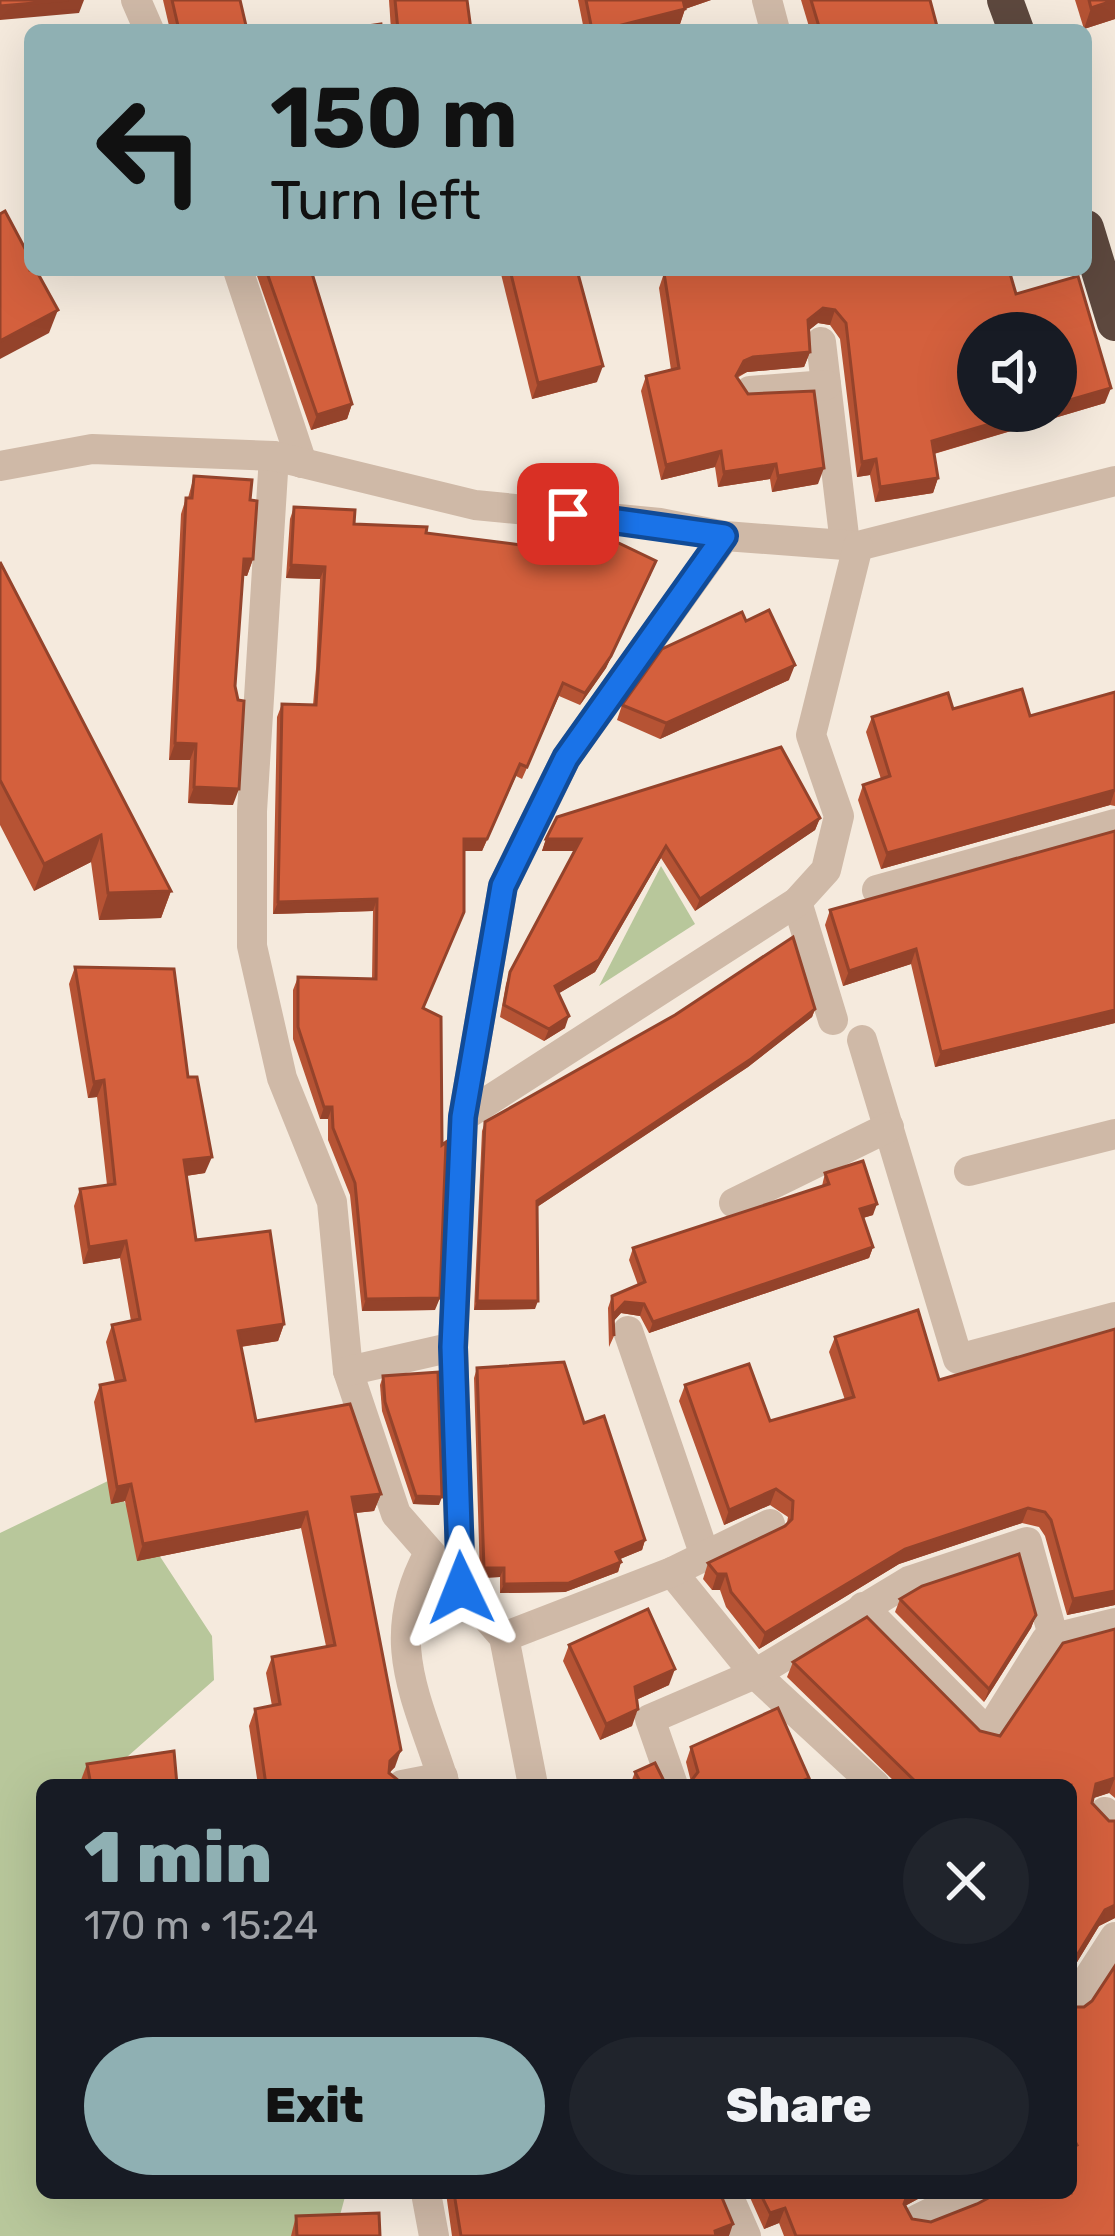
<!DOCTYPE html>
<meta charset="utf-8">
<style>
:root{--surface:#171b24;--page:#20242c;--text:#f1f3f6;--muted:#9ea1a6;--accent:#8fb0b3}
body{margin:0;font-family:Rubik,sans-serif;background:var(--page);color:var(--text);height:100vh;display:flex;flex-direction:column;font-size:45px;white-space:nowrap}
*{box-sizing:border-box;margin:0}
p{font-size:39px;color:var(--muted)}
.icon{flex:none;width:66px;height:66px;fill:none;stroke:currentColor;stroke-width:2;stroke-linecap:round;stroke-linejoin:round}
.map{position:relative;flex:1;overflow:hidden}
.details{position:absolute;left:36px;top:1779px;width:1041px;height:420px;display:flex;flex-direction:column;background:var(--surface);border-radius:18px;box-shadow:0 12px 48px #0002}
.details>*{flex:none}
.banner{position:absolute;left:24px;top:24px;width:1068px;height:252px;border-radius:18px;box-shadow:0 12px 48px #0002;background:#8fb0b3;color:#111;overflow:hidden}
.fabs{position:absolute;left:957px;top:312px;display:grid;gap:24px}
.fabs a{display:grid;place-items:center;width:120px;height:120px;border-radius:50%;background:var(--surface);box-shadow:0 12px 48px #0002;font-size:60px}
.pin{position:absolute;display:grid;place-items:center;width:102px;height:102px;color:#fff;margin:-51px;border-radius:24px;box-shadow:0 6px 18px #0006}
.me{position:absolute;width:132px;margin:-66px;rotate:358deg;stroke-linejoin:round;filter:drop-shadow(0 0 9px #0008)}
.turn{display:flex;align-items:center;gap:42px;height:252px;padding:0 48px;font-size:54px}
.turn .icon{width:156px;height:156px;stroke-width:2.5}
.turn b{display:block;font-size:84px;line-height:102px}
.round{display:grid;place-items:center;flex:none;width:126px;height:126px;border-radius:63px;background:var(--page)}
.overview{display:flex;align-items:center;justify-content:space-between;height:204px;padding:0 48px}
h1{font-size:72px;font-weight:800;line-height:90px;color:var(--accent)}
.primary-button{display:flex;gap:24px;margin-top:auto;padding:24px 48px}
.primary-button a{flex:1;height:138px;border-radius:72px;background:var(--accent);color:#111;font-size:48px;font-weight:800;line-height:138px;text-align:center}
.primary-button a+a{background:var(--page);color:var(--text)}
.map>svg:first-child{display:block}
.green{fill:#b8c79b}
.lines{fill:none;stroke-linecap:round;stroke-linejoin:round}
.minor{stroke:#cfb9a7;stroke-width:30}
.highway{stroke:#5d483e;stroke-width:36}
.wall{fill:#b65334}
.shaded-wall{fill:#94432b}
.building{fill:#d4603d;stroke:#94432b;stroke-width:3}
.route-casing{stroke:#114b97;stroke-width:30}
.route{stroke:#1a73e8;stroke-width:21}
</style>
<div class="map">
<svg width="1115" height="2236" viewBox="0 0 1115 2236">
<rect width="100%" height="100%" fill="#f5eadd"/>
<g class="green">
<polygon points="661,866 695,924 599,986"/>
<polygon points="110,1480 212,1636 214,1680 127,1757 135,1785 42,1785 42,2193 346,2193 339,2219 324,2236 0,2236 0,1533"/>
</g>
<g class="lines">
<g class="minor">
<polyline points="136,0 149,30"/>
<polyline points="767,0 775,30"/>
<polyline points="238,270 302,463"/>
<polyline points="821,342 845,544"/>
<polyline points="750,391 826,385"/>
<polyline points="274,456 252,811 252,946 282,1078 332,1202 348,1371 396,1514 504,1637 533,1785"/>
<polyline points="0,466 92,449 274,456 475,505 660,523 725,536 858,546 1115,481"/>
<polyline points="877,890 1115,824"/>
<polyline points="797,902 833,1020"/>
<polyline points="862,1040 958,1359 1115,1317"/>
<polyline points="463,1117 797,902 826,870 839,816 811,735 858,546"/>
<polyline points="969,1171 1115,1134"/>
<polyline points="734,1203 889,1127"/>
<polyline points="628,1331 705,1556"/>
<polyline points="348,1371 453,1347"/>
<path d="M 429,1553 C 381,1641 418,1699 445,1785"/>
<polyline points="672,1572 755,1674 875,1785"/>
<polyline points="461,1588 453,1347 463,1117 503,886 566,758 725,536"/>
<polyline points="863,1607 988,1733 1046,1640 1115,1623"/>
<polyline points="504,1637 672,1572 770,1524"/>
<polyline points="402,1785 443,1777"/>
<polyline points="673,1785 650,1719 755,1674 909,1581 1027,1542 1054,1639"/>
<polyline points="1105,1812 1115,1820"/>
<polyline points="1071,2005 1115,1937"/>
<polyline points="426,2193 434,2236"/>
<polyline points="727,2193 746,2236"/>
<polyline points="918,2219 971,2193"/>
</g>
<g class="highway">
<polyline points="1005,0 1016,30"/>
<polyline points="1086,228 1115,323"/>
</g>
</g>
<g class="wall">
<polygon points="163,0 240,0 247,30 170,30"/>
<polygon points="389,0 467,0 471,30 391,30"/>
<polygon points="578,0 711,0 685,9 680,24 657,30 584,30"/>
<polygon points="801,0 930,0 938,30 810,30"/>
<polygon points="1075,0 1115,0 1115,19 1084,29"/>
<polygon points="255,270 311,270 352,404 347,419 311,430"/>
<polygon points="500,270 577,270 597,382 532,399"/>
<polygon points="664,273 1016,294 1105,403 934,454 938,478 933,493 875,502 870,475 857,477 840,339 830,325 818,323 809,330 810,352 804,367 747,372 737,378 818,484 772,492 770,479 718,487 715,467 661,480 641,391 646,376 671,370 659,288"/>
<polygon points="194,476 250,500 253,559 247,576 243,575 235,686 233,805 188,803 190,760 169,760 181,514 186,498 188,498"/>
<polygon points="294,507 354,524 596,558 651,574 606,668 580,705 559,696 522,779 516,776 482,851 464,851 424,1008 435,1310 362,1311 350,1195 328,1140 328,1119 320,1119 293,1039 293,990 298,977 372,979 373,911 273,914 277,717 282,704 313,705 316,669 320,579 286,578 290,519"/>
<polygon points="0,562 171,891 161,918 99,920 91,862 34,891 0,825"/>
<polygon points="746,621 789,680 660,739 617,720 622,705"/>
<polygon points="1115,692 1115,806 1110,805 881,869 858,800 863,785 881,779 866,732 872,717 953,709 1030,716"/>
<polygon points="820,818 815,830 695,911 661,858 595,972 559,993 565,1028 544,1041 500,1017 506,984 510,972 575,851 542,851 546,839"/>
<polygon points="1115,831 1115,1023 935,1067 911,964 843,986 825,925 830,910"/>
<polygon points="75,967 188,1077 205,1173 186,1176 196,1240 284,1324 278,1341 241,1347 256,1421 381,1494 374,1511 355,1513 395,1767 389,1773 404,1785 258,1785 249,1726 255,1709 272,1706 266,1673 272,1657 326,1646 301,1528 137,1561 125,1501 111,1504 94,1402 100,1385 115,1382 106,1342 112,1325 131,1321 120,1258 83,1264 74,1206 80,1189 107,1185 97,1097 88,1098 69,984"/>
<polygon points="815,1009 812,1017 748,1067 537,1207 535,1309 474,1310 482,1131 485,1122"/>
<polygon points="825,1173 873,1215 863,1218 873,1247 869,1258 649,1333 640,1316 621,1313 613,1321 614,1336 609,1347 608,1308 612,1296 638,1285 629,1260 633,1248 822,1186"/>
<polygon points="1115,1329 1115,1605 1067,1615 1045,1536 1039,1527 1022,1523 899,1564 759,1649 726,1607 720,1590 712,1590 703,1579 708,1563 785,1526 787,1523 788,1517 770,1505 724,1525 679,1401 685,1385 770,1421 845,1400 829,1352 835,1337 939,1380"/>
<polygon points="477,1368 584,1423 645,1540 642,1550 620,1559 621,1562 618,1572 565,1592 500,1593 500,1577 480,1578 474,1378"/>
<polygon points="383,1376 439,1505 413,1504 382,1411 380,1385"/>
<polygon points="900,1599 1036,1615 1031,1628 984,1702 895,1612"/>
<polygon points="1115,1629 1115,1798 1109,1793 1093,1798 1092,1803 1109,1821 1115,1821 1115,1918 1099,1926 1071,1972 1071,1785 898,1785 787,1677 793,1662 980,1731 1000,1736"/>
<polygon points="569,1645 669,1685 636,1700 632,1726 600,1740 563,1661"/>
<polygon points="691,1747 809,1778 807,1785 688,1785 691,1782 686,1762"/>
<polygon points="87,1764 177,1785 82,1785 81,1780"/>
<polygon points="635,1772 666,1785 630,1785"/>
<polygon points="1071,2007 1115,2236 784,2236 779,2223 764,2229 748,2193 929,2193 905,2206 912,2219 931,2222 977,2204 1071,2193"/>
<polygon points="446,2193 662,2193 664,2196 729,2236 452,2236"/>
<polygon points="296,2216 380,2236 291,2236"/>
</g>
<g class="shaded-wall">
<polygon points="68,0 84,0 79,13 0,20 0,6"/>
<polygon points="682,0 711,0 685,9 680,24 657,30 602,30"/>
<polygon points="1115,0 1115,19 1084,29 1091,8"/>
<polygon points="823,308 835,310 830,325 818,323 803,335 808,320"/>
<polygon points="58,310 49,333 0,359 0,341"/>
<polygon points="810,352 804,367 747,372 738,376 731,391 744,361 753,357"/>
<polygon points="603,366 597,382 532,399 538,383"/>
<polygon points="1111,388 1105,403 926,456 932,441 1033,411 1056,411 1056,404"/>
<polygon points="352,404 347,419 311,430 317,415"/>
<polygon points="721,451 715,467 661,480 666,465"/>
<polygon points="876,459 870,475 857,477 862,462"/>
<polygon points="776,464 770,479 718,487 724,472"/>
<polygon points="824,468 818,484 772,492 778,476"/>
<polygon points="938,478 933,493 875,502 880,487"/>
<polygon points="244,559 253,559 247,576 238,575"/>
<polygon points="656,561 606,668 580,705 585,693"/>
<polygon points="291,565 325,567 320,579 286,578"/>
<polygon points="795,665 789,680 660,739 666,723"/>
<polygon points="175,743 196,744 190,760 169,760"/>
<polygon points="520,764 482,851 459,851 464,839"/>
<polygon points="194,787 239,789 233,805 188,803"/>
<polygon points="1115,790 1110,805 881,869 887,853"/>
<polygon points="820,818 815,830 695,911 700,899"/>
<polygon points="101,835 91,862 34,891 44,864"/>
<polygon points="546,839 581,839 577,851 542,851"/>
<polygon points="666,846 661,858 595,972 551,998 555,986"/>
<polygon points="171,891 161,918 99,920 108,893"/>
<polygon points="377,899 373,911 273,914 278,902"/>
<polygon points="916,949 911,964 843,986 849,971"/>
<polygon points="815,1009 812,1017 748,1067 534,1209 537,1201"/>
<polygon points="1115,1010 1115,1023 935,1067 941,1052"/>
<polygon points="569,1016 565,1028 544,1041 549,1029"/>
<polygon points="104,1080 97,1097 88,1098 94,1082"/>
<polygon points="324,1107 332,1107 328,1119 320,1119"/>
<polygon points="212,1157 205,1173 178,1177 184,1160"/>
<polygon points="877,1204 873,1215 856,1220 860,1209"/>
<polygon points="126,1241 120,1258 83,1264 89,1247"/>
<polygon points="873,1247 869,1258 649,1333 653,1322"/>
<polygon points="440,1298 435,1310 362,1311 366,1299"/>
<polygon points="477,1301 538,1301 535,1309 474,1310"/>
<polygon points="625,1302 644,1304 640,1316 621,1313 613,1322 613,1315"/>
<polygon points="284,1324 278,1341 232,1348 238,1331"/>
<polygon points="131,1484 125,1501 111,1504 117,1487"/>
<polygon points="776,1489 770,1505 724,1525 729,1510"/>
<polygon points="381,1494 374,1511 346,1514 352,1497"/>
<polygon points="416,1496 442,1497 439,1505 413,1504"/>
<polygon points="1028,1508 1022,1523 899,1564 759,1649 765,1633 905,1549"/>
<polygon points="307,1512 301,1528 137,1561 143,1544"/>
<polygon points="645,1540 642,1550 613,1562 616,1552"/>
<polygon points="621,1562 618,1572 565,1592 500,1593 504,1584"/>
<polygon points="484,1568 504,1568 500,1577 480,1578"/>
<polygon points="717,1574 726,1574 720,1590 712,1590"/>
<polygon points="1115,1591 1115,1605 1067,1615 1073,1599"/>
<polygon points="1036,1615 1031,1628 984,1702 989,1689"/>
<polygon points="675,1669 669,1685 629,1703 635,1687"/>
<polygon points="638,1709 632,1726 600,1740 606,1724"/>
<polygon points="401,1750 395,1767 384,1778 390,1761"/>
<polygon points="1115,1778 1109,1793 1091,1799 1096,1784"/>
<polygon points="1115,1905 1115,1918 1099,1926 1071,1972 1071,1965 1105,1910"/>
<polygon points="908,2193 929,2193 903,2207"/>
<polygon points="785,2208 779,2223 764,2229 770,2213"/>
<polygon points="733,2224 729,2236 713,2236 715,2231"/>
</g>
<g class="building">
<polygon points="0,0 68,0 0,6"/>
<polygon points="172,0 240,0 247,30 179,30"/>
<polygon points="395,0 467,0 471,30 398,30"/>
<polygon points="586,0 683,0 685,9 602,30 592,30"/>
<polygon points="811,0 930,0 938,30 820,30"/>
<polygon points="1089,0 1115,0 1091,8"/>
<polygon points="381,24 382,30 341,30"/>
<polygon points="5,211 30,258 30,270 36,270 58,310 0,341 0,214"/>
<polygon points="266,270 311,270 352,404 317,415"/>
<polygon points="510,270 577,270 603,366 538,383"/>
<polygon points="681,270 705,270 705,274 736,270 1009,270 1016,294 1078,276 1111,388 1056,404 1056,333 978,333 978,411 1033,411 932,441 938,478 880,487 876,459 862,462 846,323 835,310 823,308 808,320 810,352 753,357 744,361 736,376 748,394 814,391 824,468 778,476 776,464 724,472 721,451 666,465 646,376 679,368 664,273"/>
<polygon points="194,476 252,480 250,500 257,501 253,559 244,559 235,686 238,700 244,701 239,789 194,787 196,744 175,743 186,498 192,498"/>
<polygon points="294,507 355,510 354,524 427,527 426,533 529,546 534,533 596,558 606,537 656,561 611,656 585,693 563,683 527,767 520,764 487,839 464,839 464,912 423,1008 441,1017 442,1145 446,1142 440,1298 366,1299 355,1183 333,1128 332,1107 324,1107 298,1027 298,977 376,979 377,899 278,902 282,704 316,705 325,567 291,565"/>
<polygon points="0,562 171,891 108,893 101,835 44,864 0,780"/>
<polygon points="769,610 795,665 666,723 622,705 662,649 742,612 746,621"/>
<polygon points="1022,689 1030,716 1115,692 1115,790 887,853 863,785 890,776 872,717 948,693 953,709"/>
<polygon points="781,747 820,818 700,899 666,846 599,960 555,986 569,1016 549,1029 504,1005 510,972 581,839 546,839 557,817"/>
<polygon points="1115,831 1115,1010 941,1052 916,949 849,971 830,910"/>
<polygon points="793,937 815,1009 751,1059 537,1201 538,1301 477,1301 485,1122 675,1015"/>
<polygon points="75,967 174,969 188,1077 197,1077 212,1157 184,1160 196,1240 270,1231 284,1324 238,1331 256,1421 350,1404 381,1494 352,1497 401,1750 390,1761 389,1773 404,1785 266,1785 255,1709 280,1704 272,1657 335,1645 307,1512 143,1544 131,1484 117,1487 100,1385 125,1380 112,1325 140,1319 126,1241 89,1247 80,1189 115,1184 104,1080 94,1082"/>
<polygon points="863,1161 877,1204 860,1209 873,1247 653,1322 644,1304 625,1302 613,1315 614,1336 612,1296 645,1282 633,1248 829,1184 825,1173"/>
<polygon points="918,1310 939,1380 1115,1329 1115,1591 1073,1599 1051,1520 1045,1512 1028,1508 905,1549 765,1633 731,1592 726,1574 717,1574 708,1563 785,1526 792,1519 793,1501 776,1489 729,1510 685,1385 749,1364 770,1421 854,1397 835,1337"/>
<polygon points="564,1362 584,1423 604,1416 645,1540 616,1552 621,1562 569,1583 504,1584 504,1568 484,1568 477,1368"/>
<polygon points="438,1372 442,1497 416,1496 385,1402 383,1376"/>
<polygon points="1019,1554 1036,1615 989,1689 900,1599 922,1586"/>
<polygon points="648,1609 675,1669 635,1687 638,1709 606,1724 569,1645"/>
<polygon points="867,1617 980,1731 1000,1736 1063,1643 1115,1629 1115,1778 1096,1784 1092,1803 1109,1821 1115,1821 1115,1905 1105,1910 1071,1965 1071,1785 919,1785 793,1662"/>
<polygon points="778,1708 809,1778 793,1785 688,1785 698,1772 691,1747"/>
<polygon points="174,1751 177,1785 91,1785 87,1764"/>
<polygon points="655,1763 666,1785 642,1785 635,1772"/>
<polygon points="1115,1966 1115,2236 796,2236 785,2208 770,2213 760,2193 908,2193 904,2204 912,2219 931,2222 977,2204 998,2193 1071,2193 1071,2148 1077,2145 1071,2134 1071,2007 1084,2007 1092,2001"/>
<polygon points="454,2193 662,2193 664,2196 674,2193 720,2193 733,2224 715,2231 716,2236 461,2236"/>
<polygon points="379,2213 380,2236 297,2236 296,2216"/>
</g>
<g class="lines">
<g class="route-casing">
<polyline id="route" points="461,1588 453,1347 463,1117 503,886 566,758 724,536 568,514"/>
</g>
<use href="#route" class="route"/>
</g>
</svg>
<div class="fabs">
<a><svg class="icon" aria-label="sound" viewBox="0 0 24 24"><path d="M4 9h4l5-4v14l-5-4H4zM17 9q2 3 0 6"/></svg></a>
</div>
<div class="pin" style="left:568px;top:514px;background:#d93025"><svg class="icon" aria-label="arrive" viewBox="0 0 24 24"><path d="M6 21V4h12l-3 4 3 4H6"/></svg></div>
<svg class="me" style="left:461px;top:1588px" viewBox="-20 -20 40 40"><path d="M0-17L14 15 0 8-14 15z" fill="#1a73e8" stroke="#fff" stroke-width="4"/></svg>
<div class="banner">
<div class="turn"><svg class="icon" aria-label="left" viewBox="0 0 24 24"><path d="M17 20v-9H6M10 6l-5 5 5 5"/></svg><div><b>150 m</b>Turn left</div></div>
</div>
<section class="details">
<div class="overview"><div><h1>1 min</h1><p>170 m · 15:24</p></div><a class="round"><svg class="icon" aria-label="close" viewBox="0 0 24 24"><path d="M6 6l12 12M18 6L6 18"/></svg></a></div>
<div class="primary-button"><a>Exit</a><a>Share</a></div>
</section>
</div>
